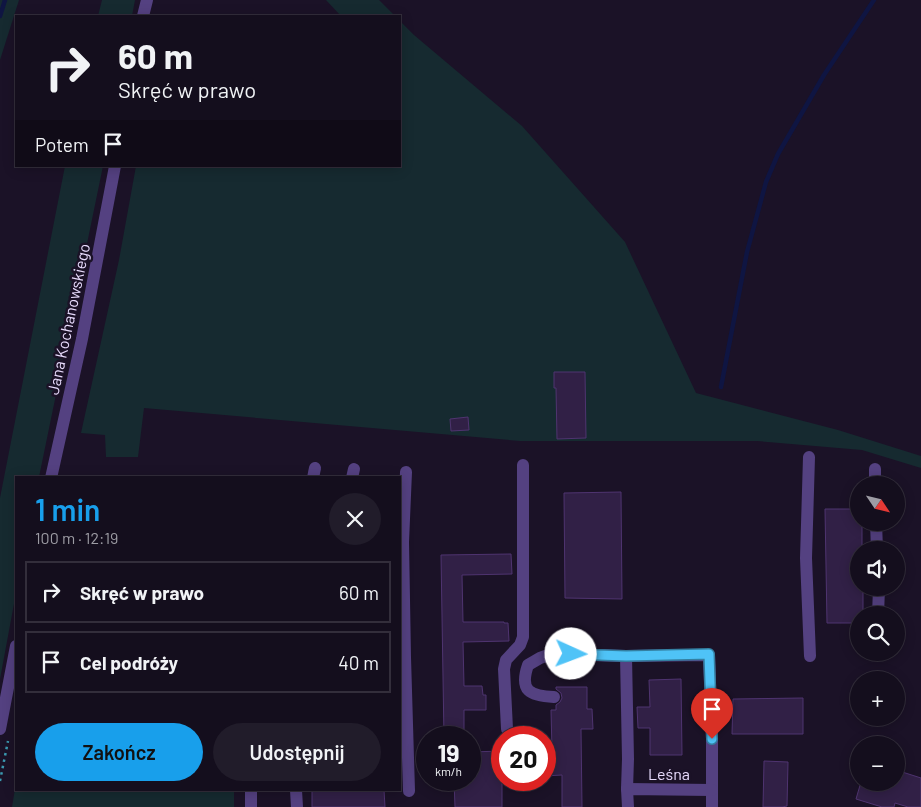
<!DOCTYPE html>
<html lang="pl">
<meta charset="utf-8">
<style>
:root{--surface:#140e1d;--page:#211c2a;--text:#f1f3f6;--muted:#9d9ca4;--line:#332e3b;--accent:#189feb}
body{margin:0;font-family:Barlow,sans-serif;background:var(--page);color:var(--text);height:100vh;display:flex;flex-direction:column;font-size:19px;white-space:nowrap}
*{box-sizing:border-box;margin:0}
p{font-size:16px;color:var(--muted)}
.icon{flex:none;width:28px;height:28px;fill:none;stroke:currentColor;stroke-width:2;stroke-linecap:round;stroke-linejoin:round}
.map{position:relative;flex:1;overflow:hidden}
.side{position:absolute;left:15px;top:476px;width:386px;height:315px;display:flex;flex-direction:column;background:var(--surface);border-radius:0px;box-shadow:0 2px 12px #0003,0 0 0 1px var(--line)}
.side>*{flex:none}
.banner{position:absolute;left:15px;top:15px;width:386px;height:152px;border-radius:0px;box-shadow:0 2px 12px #0003,0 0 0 1px var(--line);background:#140e1d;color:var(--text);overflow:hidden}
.needle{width:32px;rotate:125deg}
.buttons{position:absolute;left:850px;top:476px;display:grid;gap:10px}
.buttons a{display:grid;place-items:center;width:55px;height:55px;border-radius:50%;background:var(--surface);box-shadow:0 2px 12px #0003,0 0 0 1px var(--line);font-size:25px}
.speed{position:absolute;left:416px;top:726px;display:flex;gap:10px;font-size:25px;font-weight:700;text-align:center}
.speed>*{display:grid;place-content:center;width:65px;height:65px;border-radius:50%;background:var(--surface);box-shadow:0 2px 12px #0003,0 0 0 1px var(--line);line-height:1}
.speed small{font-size:12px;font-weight:400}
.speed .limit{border:8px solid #d22;background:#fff;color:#111}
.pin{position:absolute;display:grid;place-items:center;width:42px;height:42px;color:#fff;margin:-51px -21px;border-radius:50% 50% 50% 0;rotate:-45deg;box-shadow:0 0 5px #0007}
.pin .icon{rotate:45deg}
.me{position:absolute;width:55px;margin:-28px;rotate:92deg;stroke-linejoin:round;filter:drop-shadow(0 0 4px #0008)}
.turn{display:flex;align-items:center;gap:18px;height:105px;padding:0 20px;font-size:22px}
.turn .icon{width:65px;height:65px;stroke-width:2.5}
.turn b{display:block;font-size:35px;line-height:42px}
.then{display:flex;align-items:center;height:48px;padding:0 20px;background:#0003;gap:10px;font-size:19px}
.round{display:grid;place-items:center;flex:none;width:52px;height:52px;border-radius:26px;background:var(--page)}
.head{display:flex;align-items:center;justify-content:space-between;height:85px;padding:0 20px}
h1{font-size:30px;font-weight:600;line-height:38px;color:var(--accent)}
.action{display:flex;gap:10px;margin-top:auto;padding:10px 20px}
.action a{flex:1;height:58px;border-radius:30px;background:var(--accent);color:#111;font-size:20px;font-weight:600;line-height:58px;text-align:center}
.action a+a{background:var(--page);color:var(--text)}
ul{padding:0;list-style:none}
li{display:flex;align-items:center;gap:15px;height:62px;margin:0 10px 8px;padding:0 10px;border:2px solid var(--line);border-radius:0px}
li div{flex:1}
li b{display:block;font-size:19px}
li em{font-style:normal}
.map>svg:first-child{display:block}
.green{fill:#162a30}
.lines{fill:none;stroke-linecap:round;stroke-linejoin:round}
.stream{stroke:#0f1542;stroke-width:4.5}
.building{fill:#312046;stroke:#4f3470}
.path{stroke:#3b99b0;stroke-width:2.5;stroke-dasharray:2.5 4;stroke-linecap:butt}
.minor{stroke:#544181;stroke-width:12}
.route-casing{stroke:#337fa1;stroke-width:12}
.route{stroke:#4fc3f7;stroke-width:9}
.labels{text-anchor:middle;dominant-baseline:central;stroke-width:5;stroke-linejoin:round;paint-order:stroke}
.street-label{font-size:16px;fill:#e7dbfc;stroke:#1b1227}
</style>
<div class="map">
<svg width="921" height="807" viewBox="0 0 921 807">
<rect width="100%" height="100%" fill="#1b1227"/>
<g class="green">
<polygon points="0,0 19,0 0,60"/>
<polygon points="102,0 135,0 132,16 98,16"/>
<polygon points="326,0 379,0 395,16 341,16"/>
<polygon points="400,21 414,35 522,126 625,242 696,393 838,430 921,456 921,468 862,450 757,441 520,441 144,408 138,457 106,457 105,435 81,433 119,260 136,166 400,166"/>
<polygon points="65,166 103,166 39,477 16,478 16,593 0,679 0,498"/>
<polygon points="16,783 16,790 234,790 234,807 12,807"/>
</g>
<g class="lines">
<g class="stream">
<polyline points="0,16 5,0"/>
<polyline points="721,387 747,252 766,182 778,154 824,75 874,0"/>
</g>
</g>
<g class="building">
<polygon points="554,372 585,372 586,438 557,439 556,388 554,388"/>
<polygon points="468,417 469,430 451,431 450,419"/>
<polygon points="621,492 622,599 565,598 564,493"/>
<polygon points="825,509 859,509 859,522 862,522 862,550 859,550 859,588 863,588 863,615 859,615 859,623 827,623"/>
<polygon points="511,554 512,574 462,575 463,622 504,622 504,623 508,623 509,641 463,642 464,686 482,686 483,695 486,695 486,710 464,710 464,738 444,738 441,555"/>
<polygon points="681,679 682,755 650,755 650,728 638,728 637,707 650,707 649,680"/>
<polygon points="556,687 587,687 587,709 592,709 593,729 581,729 582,807 562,807 562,775 545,776 545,750 552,750 551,710 556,710 556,705 560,702 562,698 561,693 556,689"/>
<polygon points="803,698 803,734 732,734 733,699"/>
<polygon points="502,751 502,807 455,807 454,780 470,780 470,752"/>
<polygon points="764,761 788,762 787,806 782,807 763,807"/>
<polygon points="896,770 921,778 921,807 908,807 895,803 894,807 882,807 856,799 861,782 896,782"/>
<polygon points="312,790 384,790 385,807 312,807"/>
</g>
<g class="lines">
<polyline class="path" points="0,781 8,741"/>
<g class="minor">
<polyline points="143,16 147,0"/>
<polyline points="809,457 806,558 810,656"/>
<polyline points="875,469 875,485"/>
<polyline points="406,472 403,542 405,657 409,791"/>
<polyline points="51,478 82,339 115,166"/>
<polyline points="313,478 315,468"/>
<polyline points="352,478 354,469"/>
<polyline points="876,522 877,550"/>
<polyline points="878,615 879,588"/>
<polyline points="877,655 877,652"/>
<polyline points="626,656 628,759 627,789"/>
<path d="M 554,697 C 530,696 519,691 528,665 L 540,658 L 551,654 L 626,656 L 709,655 L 712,739 L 712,807"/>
<polyline points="0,729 16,646"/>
<polyline points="507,729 504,669 506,660 520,645 523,637 523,465"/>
<polyline points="296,790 297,807"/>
<polyline points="251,807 251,790"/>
<polyline points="628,807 627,789 712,790"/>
</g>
</g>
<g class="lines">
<g class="route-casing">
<polyline id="route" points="571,654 626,656 709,654 712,739"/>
</g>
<use href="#route" class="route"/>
</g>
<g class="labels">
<g class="street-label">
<text transform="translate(68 319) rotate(-78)">Jana Kochanowskiego</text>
<text x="669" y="773">Leśna</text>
</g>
</g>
</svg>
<div class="buttons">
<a><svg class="needle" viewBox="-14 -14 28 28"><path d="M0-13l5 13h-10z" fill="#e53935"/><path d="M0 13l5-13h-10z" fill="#9d9ca4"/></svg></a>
<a><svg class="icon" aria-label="sound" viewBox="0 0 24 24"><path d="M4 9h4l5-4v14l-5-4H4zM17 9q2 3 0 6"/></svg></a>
<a><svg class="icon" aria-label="search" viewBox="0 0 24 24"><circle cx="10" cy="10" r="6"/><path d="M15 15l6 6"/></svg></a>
<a>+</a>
<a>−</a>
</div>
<div class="speed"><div>19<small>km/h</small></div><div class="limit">20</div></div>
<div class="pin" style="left:712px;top:739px;background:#d93025"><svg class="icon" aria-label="arrive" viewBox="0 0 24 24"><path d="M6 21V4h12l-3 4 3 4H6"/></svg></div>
<svg class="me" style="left:571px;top:654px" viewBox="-20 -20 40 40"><circle r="19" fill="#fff"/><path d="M0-13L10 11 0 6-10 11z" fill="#4fc3f7"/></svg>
<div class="banner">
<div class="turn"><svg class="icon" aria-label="right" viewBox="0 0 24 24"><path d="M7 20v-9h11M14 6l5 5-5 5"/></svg><div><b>60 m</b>Skręć w prawo</div></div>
<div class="then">Potem<svg class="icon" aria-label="arrive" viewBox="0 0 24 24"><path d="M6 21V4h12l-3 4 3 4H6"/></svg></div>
</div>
<section class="side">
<div class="head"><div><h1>1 min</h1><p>100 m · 12:19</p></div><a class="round"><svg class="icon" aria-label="close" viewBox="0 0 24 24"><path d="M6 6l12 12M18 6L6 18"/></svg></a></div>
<ul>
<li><svg class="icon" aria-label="right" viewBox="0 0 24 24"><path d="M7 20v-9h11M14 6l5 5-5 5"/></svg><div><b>Skręć w prawo</b></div><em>60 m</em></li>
<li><svg class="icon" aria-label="arrive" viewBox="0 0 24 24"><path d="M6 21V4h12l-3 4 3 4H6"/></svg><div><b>Cel podróży</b></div><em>40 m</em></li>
</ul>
<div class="action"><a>Zakończ</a><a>Udostępnij</a></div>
</section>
</div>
